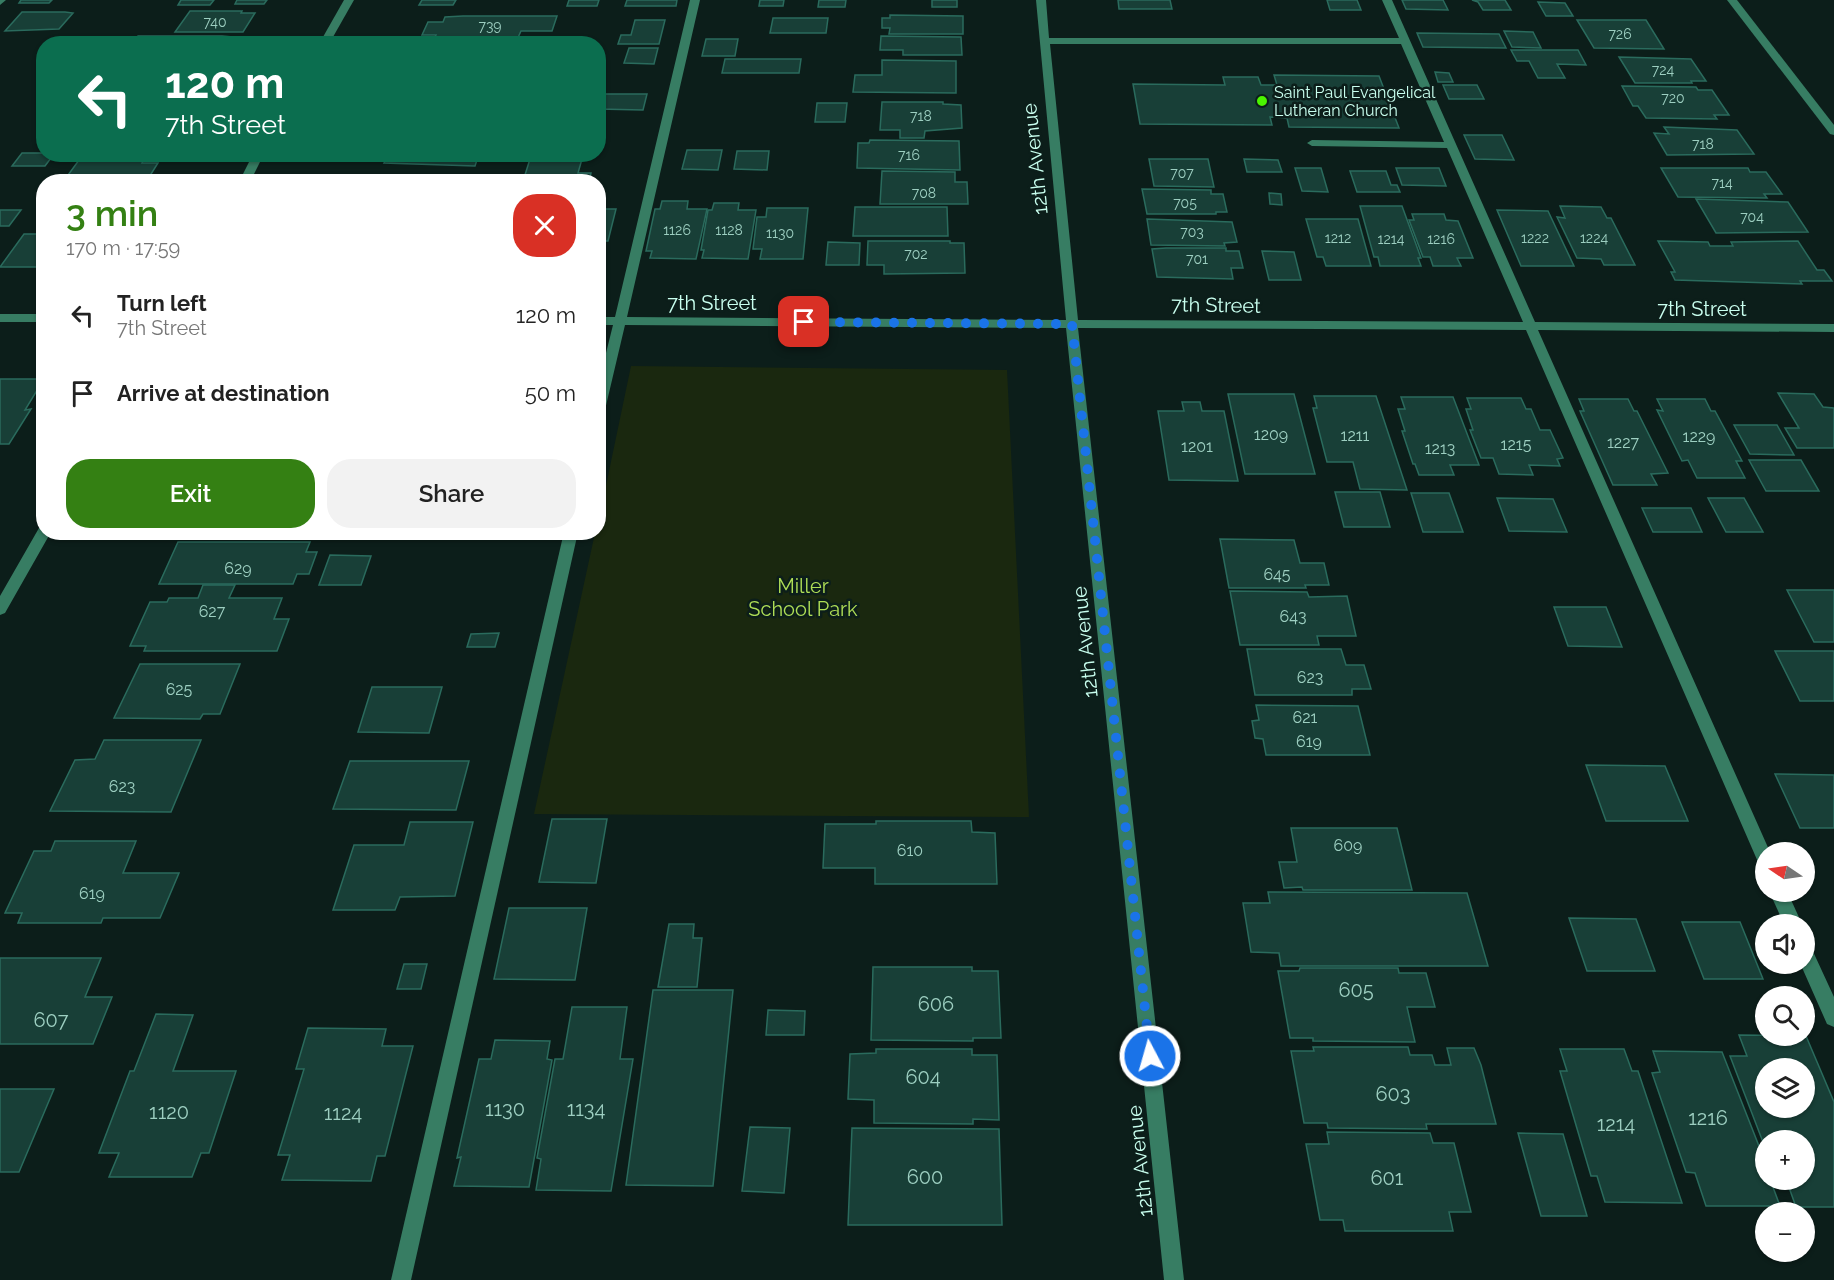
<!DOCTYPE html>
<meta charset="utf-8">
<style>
:root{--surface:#fff;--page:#f2f2f2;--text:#222;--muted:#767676;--accent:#348013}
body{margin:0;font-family:Raleway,sans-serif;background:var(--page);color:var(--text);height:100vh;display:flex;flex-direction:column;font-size:22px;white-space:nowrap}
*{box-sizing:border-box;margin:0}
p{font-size:20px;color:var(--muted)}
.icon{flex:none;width:33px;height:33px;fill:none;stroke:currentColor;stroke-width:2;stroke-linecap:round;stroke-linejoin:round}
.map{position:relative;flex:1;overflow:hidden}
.drawer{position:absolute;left:36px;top:174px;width:570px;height:366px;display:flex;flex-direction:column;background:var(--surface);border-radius:24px;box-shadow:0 2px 4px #0004}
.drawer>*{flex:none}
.top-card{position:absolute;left:36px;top:36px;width:570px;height:126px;border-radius:24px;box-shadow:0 2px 4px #0004;background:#0b6e4f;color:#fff;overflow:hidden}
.needle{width:39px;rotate:283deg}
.tools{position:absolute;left:1755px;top:842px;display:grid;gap:12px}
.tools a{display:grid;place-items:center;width:60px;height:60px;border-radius:50%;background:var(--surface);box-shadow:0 2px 4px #0004;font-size:30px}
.pin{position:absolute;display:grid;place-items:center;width:51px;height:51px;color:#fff;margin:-26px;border-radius:12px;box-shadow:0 3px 9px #0006}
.me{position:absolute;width:66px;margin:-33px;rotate:354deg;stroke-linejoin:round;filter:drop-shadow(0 0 4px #0008)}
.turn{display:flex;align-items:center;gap:21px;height:126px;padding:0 30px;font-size:27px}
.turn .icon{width:78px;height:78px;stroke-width:2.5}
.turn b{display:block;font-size:42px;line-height:51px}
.round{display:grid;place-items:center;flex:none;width:63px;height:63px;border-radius:24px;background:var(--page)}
.headline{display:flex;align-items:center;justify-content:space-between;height:102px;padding:0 30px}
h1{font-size:36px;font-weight:600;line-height:45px;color:var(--accent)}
.primary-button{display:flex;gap:12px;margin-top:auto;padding:12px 30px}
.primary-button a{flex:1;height:69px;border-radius:24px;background:var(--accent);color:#fff;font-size:24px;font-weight:600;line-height:69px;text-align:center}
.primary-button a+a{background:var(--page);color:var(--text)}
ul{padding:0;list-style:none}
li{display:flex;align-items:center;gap:18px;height:78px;padding:0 30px}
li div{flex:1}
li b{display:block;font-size:22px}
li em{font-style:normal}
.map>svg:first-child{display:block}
.green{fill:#1a280f}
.building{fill:#183f37;stroke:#2a6b5d;stroke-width:1.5;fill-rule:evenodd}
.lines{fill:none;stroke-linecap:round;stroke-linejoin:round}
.minor{fill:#377d63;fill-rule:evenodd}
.route{stroke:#1a73e8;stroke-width:10;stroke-dasharray:0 18}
.poi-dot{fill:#4af400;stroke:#0c1e1a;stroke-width:2}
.labels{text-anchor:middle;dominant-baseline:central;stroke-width:5;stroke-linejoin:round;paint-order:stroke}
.far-number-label{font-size:14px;fill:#9dcfc1}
.far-poi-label{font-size:16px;fill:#c9ffef;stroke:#0c1e1a;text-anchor:start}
.number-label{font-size:16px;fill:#9dcfc1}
.street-label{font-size:20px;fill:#c9ffef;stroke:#0c1e1a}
.park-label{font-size:20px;fill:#afde56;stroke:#0c1e1a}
.near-number-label{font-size:20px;fill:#9dcfc1}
</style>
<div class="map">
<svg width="1834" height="1280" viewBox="0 0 1834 1280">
<rect width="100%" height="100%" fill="#0c1e1a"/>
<polygon class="green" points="631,366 1007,370 1029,817 534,814 595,533 598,532 599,519"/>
<g class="building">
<polygon points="21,0 52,0 49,3 19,3"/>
<polygon points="181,0 214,0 210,5 178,5"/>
<polygon points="237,0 267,0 264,4 235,4"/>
<polygon points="422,0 456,0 453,5 419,5"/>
<polygon points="569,0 599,0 597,6 567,6"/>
<polygon points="627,0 677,0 676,6 625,6"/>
<polygon points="760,0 784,0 783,6 759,6"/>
<polygon points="819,0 846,0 845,7 818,7"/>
<rect x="932" y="0" width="25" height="7"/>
<polygon points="1118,0 1170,0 1172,9 1119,9"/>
<polygon points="1327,0 1357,0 1361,10 1330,10"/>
<polygon points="1402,0 1443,0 1448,10 1406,9"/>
<polygon points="1472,0 1505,0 1511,10 1483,10 1478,2"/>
<polygon points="1538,2 1565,3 1573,16 1546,16"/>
<polygon points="190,11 242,11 241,13 255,13 243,32 175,32"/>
<polygon points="22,12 65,12 73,13 59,29 5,31"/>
<polygon points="890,15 963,16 963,34 889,34 890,28 882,28 882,18 890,18"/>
<polygon points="463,16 557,16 552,31 521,31 516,42 433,42 436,35 422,35 428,22 443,22 445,17"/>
<polygon points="773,18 828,18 826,33 770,33"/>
<polygon points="635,20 665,20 659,44 618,44 621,35 631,35"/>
<polygon points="1577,20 1646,20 1664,49 1594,48"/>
<polygon points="1504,31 1533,32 1541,48 1512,47"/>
<polygon points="1417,33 1499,34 1506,48 1423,47"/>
<polygon points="138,36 222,36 232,37 228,44 132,44"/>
<polygon points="881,36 961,37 962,55 903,55 903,50 880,50"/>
<polygon points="706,39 738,39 735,56 702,56"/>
<polygon points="629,48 658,48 654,64 624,63"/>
<polygon points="1511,50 1578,50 1586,65 1557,64 1565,78 1538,78 1529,61 1517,61"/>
<polygon points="1619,57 1691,59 1706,81 1691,81 1692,83 1635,83"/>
<polygon points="725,59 801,59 799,73 722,73"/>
<polygon points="882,60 956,61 956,93 853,92 855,75 882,75"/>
<polygon points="1435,72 1449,73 1453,82 1438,82"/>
<polygon points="1274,75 1379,76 1399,128 1289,127 1287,118 1270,117 1272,125 1140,124 1133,84 1225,85 1223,77 1258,77 1261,85 1277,85"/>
<polygon points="1443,85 1477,85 1484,99 1449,99"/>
<polygon points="1622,86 1696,87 1698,90 1712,90 1729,115 1714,115 1717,119 1646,118 1638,106 1633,106"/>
<polygon points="602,94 647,94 643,110 598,109"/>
<polygon points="882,102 943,102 943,104 961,105 962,128 925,131 924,138 900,138 900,130 880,130"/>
<polygon points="817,103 847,103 845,122 815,122"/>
<polygon points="1664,127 1737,130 1754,154 1667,155 1654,133 1669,134"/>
<polygon points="1464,135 1502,135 1514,160 1475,159"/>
<polygon points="870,140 959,141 960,170 857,168 858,143 869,143"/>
<polygon points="687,150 722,150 718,170 682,169"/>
<polygon points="737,151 769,151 767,170 734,169"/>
<polygon points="22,153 44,153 54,154 45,166 12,166"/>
<polygon points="389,154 479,154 475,166 384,163"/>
<polygon points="530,159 582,159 578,173 591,173 589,182 542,182 543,178 524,178"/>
<polygon points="1149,159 1208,159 1214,187 1154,186"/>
<polygon points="1244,159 1278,160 1282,172 1247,172"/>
<polygon points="79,160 143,161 142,163 158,163 146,182 63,182"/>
<polygon points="1295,168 1321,168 1328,192 1302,191"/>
<polygon points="1396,168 1439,168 1446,186 1402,185"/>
<polygon points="1661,168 1748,168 1750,172 1766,172 1782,194 1764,194 1767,198 1678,197"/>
<polygon points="882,171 955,172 955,182 967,182 968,204 880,204"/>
<polygon points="1350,171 1386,171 1391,185 1397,185 1400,192 1357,192"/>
<polygon points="1142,189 1211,190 1211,194 1223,194 1227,212 1216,212 1216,214 1147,214"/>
<polygon points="1269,193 1281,194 1282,205 1270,204"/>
<polygon points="1696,199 1788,202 1808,232 1716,233"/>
<polygon points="662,201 688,201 687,209 707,209 696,259 650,258 652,251 646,251 655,209 660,209"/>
<polygon points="714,203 739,203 738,210 756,210 748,259 702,258 704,250 701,250 708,210 712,210"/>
<polygon points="1360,206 1402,206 1421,258 1418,258 1421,266 1380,266 1378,257 1374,257"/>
<polygon points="1560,206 1601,207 1607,218 1611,218 1635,265 1604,265 1601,259 1577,258 1557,217 1565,218"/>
<polygon points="855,207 947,207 948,236 853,236"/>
<polygon points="767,208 808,208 803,259 760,259 762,249 753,249 757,217 766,217"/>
<polygon points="598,209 616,209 608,241 598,241"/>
<polygon points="0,210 21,210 9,226 0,226"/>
<polygon points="1497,210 1548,211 1574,266 1521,266"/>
<polygon points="1412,214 1444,214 1446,220 1458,221 1473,258 1457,258 1461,266 1433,266 1430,257 1423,257 1409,220 1414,220"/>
<polygon points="1147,219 1232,222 1237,242 1224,243 1225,246 1151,245"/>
<polygon points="1306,219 1358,219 1371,266 1326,266 1323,257 1317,257"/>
<polygon points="24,234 44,234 44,267 0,267"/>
<polygon points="868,241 950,241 950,243 964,243 965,273 884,274 884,265 867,265"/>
<polygon points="1658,241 1708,242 1710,246 1733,246 1731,242 1798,241 1817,270 1824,270 1832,281 1800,281 1802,284 1675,280 1671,272 1675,272"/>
<polygon points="828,242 860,243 859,265 826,265"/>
<polygon points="1166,248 1226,248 1226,251 1239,251 1243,268 1231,268 1233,279 1157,277 1152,249"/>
<polygon points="1262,251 1294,252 1301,280 1269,280"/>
<polygon points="0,379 44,379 25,410 31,409 9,444 0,444"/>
<polygon points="1778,393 1814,394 1823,407 1834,408 1834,448 1797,448 1785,428 1799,428"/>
<polygon points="1228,394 1294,394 1315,474 1245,474"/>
<polygon points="1314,396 1376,396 1407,490 1360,489 1353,462 1327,462 1313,408 1317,408"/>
<polygon points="1401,397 1453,397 1479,465 1450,465 1454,475 1419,475 1415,464 1413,464 1402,431 1405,431 1398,409 1405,409"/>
<polygon points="1467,398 1521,398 1526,409 1531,409 1540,430 1550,430 1563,458 1557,459 1560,466 1529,465 1533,475 1499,474 1493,458 1481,458 1470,430 1473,430 1466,409 1471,409"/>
<polygon points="1579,399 1628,399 1634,411 1637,411 1668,473 1651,474 1657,485 1613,485 1580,411 1584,411"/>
<polygon points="1657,399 1705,399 1711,411 1715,411 1742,461 1736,461 1745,478 1697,478 1688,460 1682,461 1657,410 1663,411"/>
<polygon points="1182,402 1200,402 1202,411 1224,411 1238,481 1169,480 1158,411 1184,411"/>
<polygon points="1734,425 1777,425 1794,455 1750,454"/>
<polygon points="1749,460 1801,460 1819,491 1766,491"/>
<polygon points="1335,492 1380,492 1390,527 1344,527"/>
<polygon points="1411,493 1449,493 1463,532 1423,532"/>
<polygon points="1497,498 1553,499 1567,532 1509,531"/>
<polygon points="1708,498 1744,498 1763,532 1726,532"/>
<polygon points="1642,508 1691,508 1702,532 1653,532"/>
<polygon points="185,532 283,532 282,535"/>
<polygon points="465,532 534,532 533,535 464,535"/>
<polygon points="1220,539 1294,540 1300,563 1324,563 1329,585 1305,585 1306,588 1229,588"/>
<polygon points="178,542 310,542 306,552 317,552 309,574 297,574 293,584 159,584"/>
<polygon points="330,555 371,556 361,585 319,585"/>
<polygon points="203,585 235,585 229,598 282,598 274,619 289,619 277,651 144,651 146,646 130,646 150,602 167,602 169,598 198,598"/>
<polygon points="1787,590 1834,590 1834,642 1814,642"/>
<polygon points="1230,591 1307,592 1309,597 1347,596 1356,636 1317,636 1319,645 1240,645"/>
<polygon points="1554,607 1606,607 1622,647 1568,646"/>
<polygon points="499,633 495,647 467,647 471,634"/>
<polygon points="1247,649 1341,649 1346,665 1364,665 1371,689 1352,689 1352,695 1255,695"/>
<polygon points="1775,651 1834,651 1834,701 1800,701"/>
<polygon points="140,664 240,664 220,714 203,714 200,719 114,718"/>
<polygon points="372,687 442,687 429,733 358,732"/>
<polygon points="1256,705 1358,706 1370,755 1266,755 1263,739 1255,738 1252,721 1259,720"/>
<polygon points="104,740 201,740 171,812 50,811 75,760 95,759"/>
<polygon points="350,761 469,761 456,810 333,809"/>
<polygon points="1586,765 1665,766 1688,821 1606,821"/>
<polygon points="1775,774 1834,775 1834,828 1800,828"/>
<polygon points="552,819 607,819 596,883 539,882"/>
<polygon points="876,821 971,821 972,832 995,833 997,884 875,884 875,868 823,868 825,824 876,824"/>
<polygon points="410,822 473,822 455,896 400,897 395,910 333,910 354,845 404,845"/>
<polygon points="1291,828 1397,828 1412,890 1303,890 1302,887 1284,888 1279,862 1297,862"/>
<polygon points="55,841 136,841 123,873 179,873 160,918 103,918 101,923 18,923 22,913 5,913 34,851 51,851"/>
<polygon points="1268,892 1467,893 1488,966 1281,966 1279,953 1251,952 1243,903 1270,903"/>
<polygon points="509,908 587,908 575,980 494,979"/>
<polygon points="1569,918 1636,919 1655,971 1587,971"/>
<polygon points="1682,922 1740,922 1763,979 1704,979"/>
<polygon points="669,924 694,924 693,938 702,938 697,987 658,987"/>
<polygon points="0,958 101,958 85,997 112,997 93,1044 0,1044"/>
<polygon points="404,964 427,964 421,989 397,989"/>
<polygon points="873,967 972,967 972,971 998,971 1001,1038 973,1038 973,1041 871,1040"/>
<polygon points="1300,968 1398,968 1399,973 1426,973 1435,1007 1407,1007 1415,1042 1313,1041 1313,1038 1290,1038 1278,971 1299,971"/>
<polygon points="653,990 733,990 713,1186 626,1185"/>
<polygon points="572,1007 627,1007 620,1059 633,1059 611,1191 536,1190 541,1159 537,1158 555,1059 563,1059"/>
<polygon points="768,1010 805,1011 804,1035 766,1035"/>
<polygon points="156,1014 193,1015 173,1071 236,1071 209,1153 201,1153 192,1177 109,1177 119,1153 99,1153 130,1071 134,1071"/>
<polygon points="308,1028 386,1029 382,1046 413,1046 385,1156 377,1156 371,1181 282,1180 290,1155 278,1155 304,1069 296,1069"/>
<path d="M 1739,1035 L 1806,1036 L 1834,1102 L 1834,1207 L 1796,1207 L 1786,1179 L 1804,1179 L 1804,1140 L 1766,1140 L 1766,1150 L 1730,1056 L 1747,1056 ZM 1766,1068 L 1804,1068 L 1804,1107 L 1766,1107 Z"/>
<polygon points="495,1040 550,1041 547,1059 552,1060 529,1187 454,1186 461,1157 457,1158 479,1059 491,1059"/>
<polygon points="1313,1047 1408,1047 1410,1055 1432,1055 1435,1065 1451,1065 1447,1048 1474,1048 1481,1065 1496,1124 1426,1124 1427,1129 1328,1128 1327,1123 1304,1123 1291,1051 1314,1051"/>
<polygon points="876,1049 972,1049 972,1055 997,1055 999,1120 973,1119 973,1124 874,1123 874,1100 848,1099 850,1054 876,1053"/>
<polygon points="1560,1049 1624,1049 1632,1071 1638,1071 1682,1203 1605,1202 1597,1176 1591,1176 1560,1071 1567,1071"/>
<polygon points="1653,1051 1722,1052 1766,1164 1766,1179 1770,1179 1780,1206 1706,1206 1695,1173 1686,1172 1652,1073 1660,1072"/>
<polygon points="0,1089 54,1089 19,1172 0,1172"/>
<polygon points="750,1127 790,1128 784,1193 742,1191"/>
<polygon points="852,1128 999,1129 1002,1225 848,1225"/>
<polygon points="1327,1132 1430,1133 1433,1143 1454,1143 1471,1212 1449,1212 1453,1231 1345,1231 1343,1220 1320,1220 1306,1144 1329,1144"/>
<polygon points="1518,1133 1563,1134 1587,1216 1541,1216"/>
</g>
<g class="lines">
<g class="minor">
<polygon points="0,0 6,0 0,5"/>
<polygon points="344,0 354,0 329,44 319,44"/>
<path d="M 690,0 L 700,0 L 627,317 L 1066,320 L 1036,0 L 1046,0 L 1049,38 L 1399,38 L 1382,0 L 1392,0 L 1535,322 L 1834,324 L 1834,332 L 1538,330 L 1770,852 L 1766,852 L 1766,869 L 1760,867 L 1758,862 L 1526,330 L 1078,328 L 1184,1280 L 1164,1280 L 1066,328 L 625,325 L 604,414 L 598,418 L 598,385 L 613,325 L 598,325 L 598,317 L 615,317 ZM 1050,44 L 1401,44 L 1444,142 L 1312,140 L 1307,143 L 1312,146 L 1447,148 L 1523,322 L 1078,320 Z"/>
<polygon points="1727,0 1737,0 1834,125 1834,135 1830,134"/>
<polygon points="253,154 264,154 250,182 239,182"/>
<rect x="0" y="314" width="44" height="8"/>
<polygon points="44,527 44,532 51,532 5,613 0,615 0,596 39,528"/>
<polygon points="564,532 578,532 411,1280 391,1280"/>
<polygon points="1769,891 1787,891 1802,924 1784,924"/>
<polygon points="1804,943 1810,945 1834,997 1834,1027 1827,1024 1800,963 1804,963"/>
</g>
</g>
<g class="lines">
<polyline class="route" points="804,322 1072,324 1150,1056"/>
</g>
<circle class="poi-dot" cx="1262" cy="101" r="6"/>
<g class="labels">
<g class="far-number-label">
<text x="215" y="22">740</text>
<text x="490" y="26">739</text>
<text x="1620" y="34">726</text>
<text x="1663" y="70">724</text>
<text x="1673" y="98">720</text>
<text x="921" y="116">718</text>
<text x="1703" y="144">718</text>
<text x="909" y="155">716</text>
<text x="1182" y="173">707</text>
<text x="1722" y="183">714</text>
<text x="924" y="193">708</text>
<text x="1185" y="203">705</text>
<text x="1752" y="217">704</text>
<text x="677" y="230">1126</text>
<text x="729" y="230">1128</text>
<text x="1192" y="232">703</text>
<text x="780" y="233">1130</text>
<text x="1338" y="238">1212</text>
<text x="1535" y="238">1222</text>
<text x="1594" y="238">1224</text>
<text x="1391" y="239">1214</text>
<text x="1441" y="239">1216</text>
<text x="916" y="254">702</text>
<text x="1197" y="259">701</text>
</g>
<g class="far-poi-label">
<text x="1274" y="92">Saint Paul Evangelical<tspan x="1274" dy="18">Lutheran Church</tspan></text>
</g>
<g class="number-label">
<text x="1271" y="434">1209</text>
<text x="1355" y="435">1211</text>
<text x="1699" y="436">1229</text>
<text x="1623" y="442">1227</text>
<text x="1516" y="444">1215</text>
<text x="1197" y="446">1201</text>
<text x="1440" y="448">1213</text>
<text x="238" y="568">629</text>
<text x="1277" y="574">645</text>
<text x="212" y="611">627</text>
<text x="1293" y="616">643</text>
<text x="1310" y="677">623</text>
<text x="179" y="689">625</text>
<text x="1305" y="717">621</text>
<text x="1309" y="741">619</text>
<text x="122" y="786">623</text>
<text x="1348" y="845">609</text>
<text x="910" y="850">610</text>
<text x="92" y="893">619</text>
</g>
<g class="street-label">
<text transform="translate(1035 159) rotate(-96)">12th Avenue</text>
<text x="712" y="303">7th Street</text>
<text transform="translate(1216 305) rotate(1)">7th Street</text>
<text x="1702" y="309">7th Street</text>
<text transform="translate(1085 642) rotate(-96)">12th Avenue</text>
<text transform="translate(1140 1161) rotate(-96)">12th Avenue</text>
</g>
<g class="park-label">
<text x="803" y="586">Miller<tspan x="803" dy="23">School Park</tspan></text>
</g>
<g class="near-number-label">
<text x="1356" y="990">605</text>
<text x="936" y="1004">606</text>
<text x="51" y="1020">607</text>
<text x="923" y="1077">604</text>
<text x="1393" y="1094">603</text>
<text x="505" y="1109">1130</text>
<text x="586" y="1109">1134</text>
<text x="169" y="1112">1120</text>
<text x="343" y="1113">1124</text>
<text x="1708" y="1118">1216</text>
<text x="1616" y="1124">1214</text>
<text x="925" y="1177">600</text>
<text x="1387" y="1178">601</text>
</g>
</g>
</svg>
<div class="tools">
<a><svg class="needle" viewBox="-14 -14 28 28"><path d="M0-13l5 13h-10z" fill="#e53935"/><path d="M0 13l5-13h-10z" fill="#767676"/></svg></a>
<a><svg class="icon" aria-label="sound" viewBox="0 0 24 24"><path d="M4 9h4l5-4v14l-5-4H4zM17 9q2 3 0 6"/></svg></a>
<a><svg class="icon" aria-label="search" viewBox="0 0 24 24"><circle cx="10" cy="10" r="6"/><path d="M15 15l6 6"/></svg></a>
<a><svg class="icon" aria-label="layers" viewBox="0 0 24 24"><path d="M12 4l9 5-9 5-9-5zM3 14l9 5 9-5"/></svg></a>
<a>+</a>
<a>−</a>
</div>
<div class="pin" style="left:804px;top:322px;background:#d93025"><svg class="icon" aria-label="arrive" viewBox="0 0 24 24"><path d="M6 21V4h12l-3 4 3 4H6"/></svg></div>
<svg class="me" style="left:1150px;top:1056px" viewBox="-20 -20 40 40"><circle r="17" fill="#1a73e8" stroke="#fff" stroke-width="3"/><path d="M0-11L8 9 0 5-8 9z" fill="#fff"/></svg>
<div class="top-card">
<div class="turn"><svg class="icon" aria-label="left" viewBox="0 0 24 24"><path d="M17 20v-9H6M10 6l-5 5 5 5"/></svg><div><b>120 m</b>7th Street</div></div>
</div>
<section class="drawer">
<div class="headline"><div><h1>3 min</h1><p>170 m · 17:59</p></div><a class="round" style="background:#d93025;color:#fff"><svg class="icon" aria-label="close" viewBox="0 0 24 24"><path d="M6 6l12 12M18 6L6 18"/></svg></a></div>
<ul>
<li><svg class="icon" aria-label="left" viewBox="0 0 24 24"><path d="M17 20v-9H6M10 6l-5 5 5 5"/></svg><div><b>Turn left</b><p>7th Street</p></div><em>120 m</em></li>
<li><svg class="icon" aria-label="arrive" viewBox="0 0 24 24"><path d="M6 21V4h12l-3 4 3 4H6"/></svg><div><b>Arrive at destination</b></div><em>50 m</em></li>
</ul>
<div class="primary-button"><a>Exit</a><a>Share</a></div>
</section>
</div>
